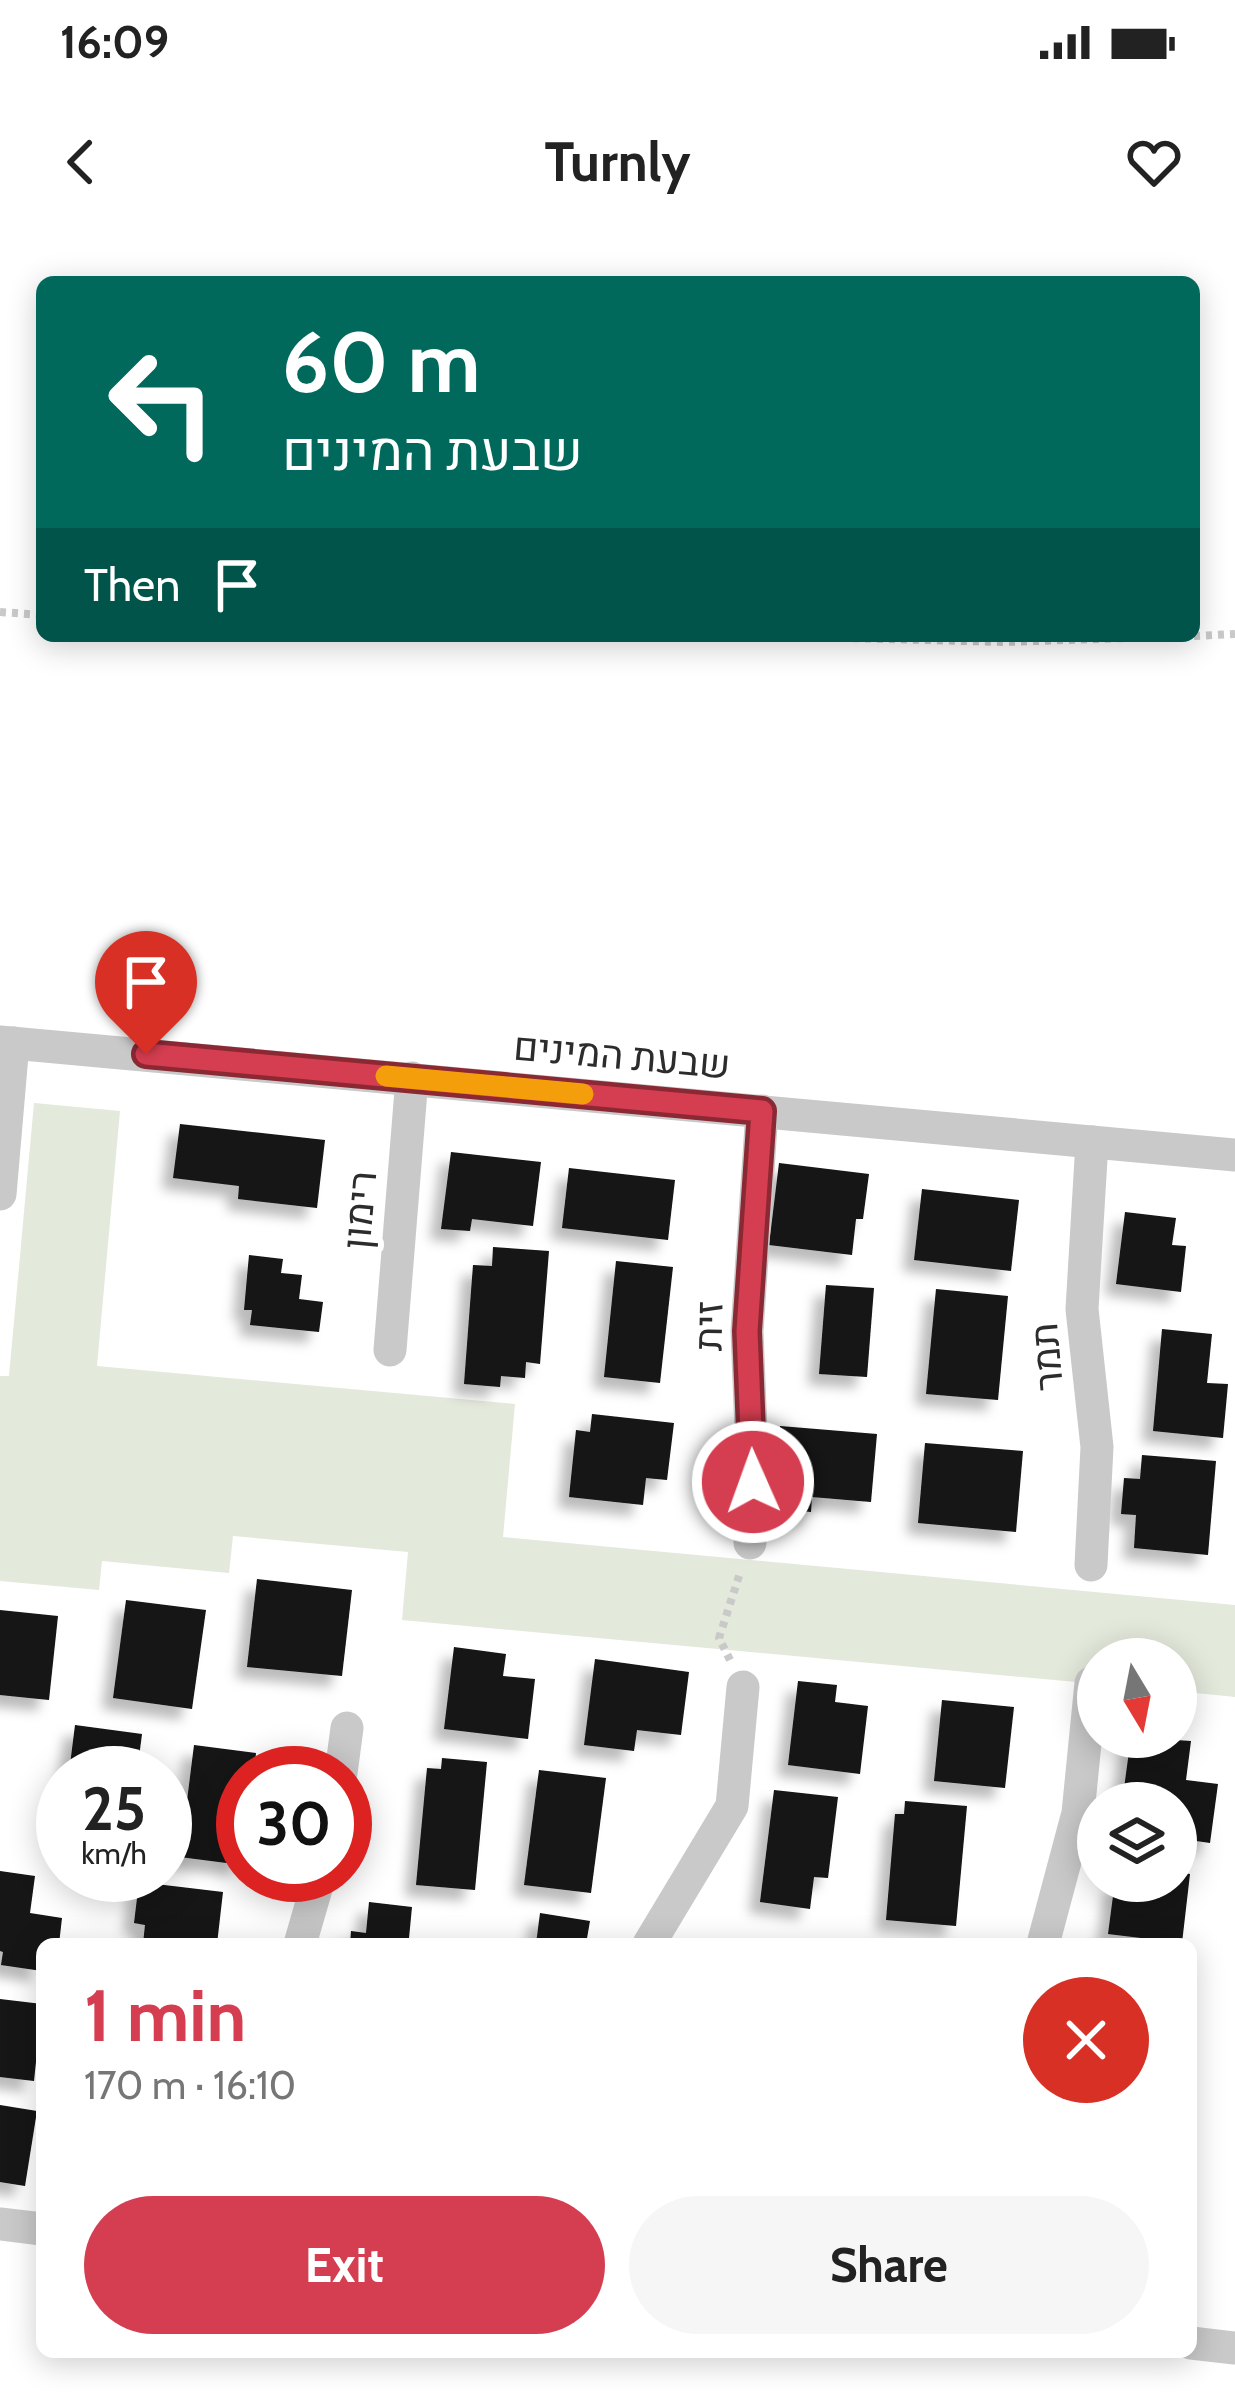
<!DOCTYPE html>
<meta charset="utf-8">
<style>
:root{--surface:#fff;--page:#f6f6f6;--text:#222;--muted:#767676;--accent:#d53d50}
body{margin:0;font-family:Cabin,Heebo,sans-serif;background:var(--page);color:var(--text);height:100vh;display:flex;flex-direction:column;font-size:45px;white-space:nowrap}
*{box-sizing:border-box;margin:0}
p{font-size:39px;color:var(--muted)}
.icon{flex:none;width:66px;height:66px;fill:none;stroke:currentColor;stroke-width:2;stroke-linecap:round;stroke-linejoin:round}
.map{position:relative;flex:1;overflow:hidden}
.details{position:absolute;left:36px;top:1698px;width:1161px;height:420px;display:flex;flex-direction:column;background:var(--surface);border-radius:18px;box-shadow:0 6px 30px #0003}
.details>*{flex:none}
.guide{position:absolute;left:36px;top:36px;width:1164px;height:366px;border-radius:18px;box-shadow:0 6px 30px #0003;background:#00695c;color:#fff;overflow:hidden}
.needle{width:78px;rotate:170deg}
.controls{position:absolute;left:1077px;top:1398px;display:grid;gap:24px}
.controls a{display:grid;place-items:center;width:120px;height:120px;border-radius:50%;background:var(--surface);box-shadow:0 6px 30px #0003;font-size:60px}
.speed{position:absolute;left:36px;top:1506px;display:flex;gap:24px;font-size:60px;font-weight:700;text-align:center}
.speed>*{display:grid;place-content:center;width:156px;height:156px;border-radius:50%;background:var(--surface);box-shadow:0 6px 30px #0003;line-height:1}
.speed small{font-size:30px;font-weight:400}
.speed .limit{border:18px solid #d22;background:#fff;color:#111}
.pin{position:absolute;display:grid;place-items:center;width:102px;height:102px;color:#fff;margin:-123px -51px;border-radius:50% 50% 50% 0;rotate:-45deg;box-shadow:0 0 12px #0007}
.pin .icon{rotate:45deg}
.me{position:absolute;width:132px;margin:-66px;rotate:358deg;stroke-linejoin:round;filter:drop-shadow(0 0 9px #0008)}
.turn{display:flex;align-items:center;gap:42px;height:252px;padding:0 48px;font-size:54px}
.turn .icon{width:156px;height:156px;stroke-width:2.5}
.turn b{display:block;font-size:84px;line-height:102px}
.then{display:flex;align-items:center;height:114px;padding:0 48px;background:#0003;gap:24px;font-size:45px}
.round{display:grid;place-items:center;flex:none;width:126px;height:126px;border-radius:63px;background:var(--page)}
.overview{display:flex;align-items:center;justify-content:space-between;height:204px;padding:0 48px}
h1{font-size:72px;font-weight:800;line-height:90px;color:var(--accent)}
.primary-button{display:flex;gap:24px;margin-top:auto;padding:24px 48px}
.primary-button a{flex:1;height:138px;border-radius:72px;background:var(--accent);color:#fff;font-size:48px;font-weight:800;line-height:138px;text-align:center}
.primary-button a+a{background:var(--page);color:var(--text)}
.status{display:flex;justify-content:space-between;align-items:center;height:84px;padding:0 60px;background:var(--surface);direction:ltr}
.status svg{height:33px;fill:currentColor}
header{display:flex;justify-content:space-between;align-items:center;height:156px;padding:0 48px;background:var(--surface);font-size:54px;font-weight:800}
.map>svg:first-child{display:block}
.green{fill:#e3e9db}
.building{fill:#131313;filter:url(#shadow)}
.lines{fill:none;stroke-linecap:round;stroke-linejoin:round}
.path{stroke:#c9c9c9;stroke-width:8;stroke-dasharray:6 6;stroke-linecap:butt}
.minor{stroke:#c9c9c9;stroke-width:33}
.route-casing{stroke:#8a2834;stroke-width:30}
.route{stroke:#d53d50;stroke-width:21}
.slow{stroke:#f59e0b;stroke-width:21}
.labels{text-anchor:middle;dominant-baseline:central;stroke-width:12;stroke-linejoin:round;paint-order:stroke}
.street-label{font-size:39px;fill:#2c2c2c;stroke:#fff}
</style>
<div class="status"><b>16:09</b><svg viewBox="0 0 49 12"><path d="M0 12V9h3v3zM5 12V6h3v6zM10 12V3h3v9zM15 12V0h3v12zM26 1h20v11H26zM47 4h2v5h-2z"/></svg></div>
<header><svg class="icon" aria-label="back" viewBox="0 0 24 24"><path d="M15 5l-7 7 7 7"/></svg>Turnly<svg class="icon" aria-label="heart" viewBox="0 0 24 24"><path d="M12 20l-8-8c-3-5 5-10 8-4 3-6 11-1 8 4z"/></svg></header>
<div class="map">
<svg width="1235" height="2154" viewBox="0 0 1235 2154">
<defs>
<filter id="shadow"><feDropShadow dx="-11" dy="11" stdDeviation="6" flood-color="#0004"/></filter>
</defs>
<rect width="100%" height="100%" fill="#fff"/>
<polygon class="green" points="34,863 120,871 97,1126 515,1164 503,1297 1235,1365 1235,1457 1176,1451 1176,1419 1098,1419 1098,1444 402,1380 408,1312 233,1296 229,1333 102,1321 99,1350 0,1341 0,1136 9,1136"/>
<g class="building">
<polygon points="180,884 325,900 317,968 238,959 239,946 173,938"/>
<polygon points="451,912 541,922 533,986 472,979 470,991 441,989"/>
<polygon points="779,923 869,934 863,979 856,979 852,1015 769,1005"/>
<polygon points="569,928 675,940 668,1000 562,988"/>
<polygon points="922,949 1019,960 1011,1031 914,1020"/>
<polygon points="1125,972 1176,978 1172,1005 1186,1006 1181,1052 1116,1044"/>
<polygon points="493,1007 549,1011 540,1124 526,1122 525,1138 501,1136 500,1147 464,1144 473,1025 492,1026"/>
<polygon points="249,1015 283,1019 281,1033 302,1035 299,1059 323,1062 319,1092 250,1085 252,1070 244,1070"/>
<polygon points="616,1021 673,1027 660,1143 604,1137"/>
<polygon points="826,1045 874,1048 867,1137 819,1134"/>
<polygon points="936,1049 1008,1056 998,1160 926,1154"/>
<polygon points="1162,1089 1212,1094 1207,1143 1228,1144 1223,1198 1153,1191"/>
<polygon points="592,1174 674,1183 667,1240 646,1238 643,1265 569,1257 576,1190 590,1192"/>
<polygon points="780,1186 877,1194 871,1262 812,1257 811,1272 772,1268"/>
<polygon points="925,1203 1023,1211 1016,1292 918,1283"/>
<polygon points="1142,1215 1216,1221 1208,1315 1134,1308 1136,1275 1121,1274 1124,1238 1140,1239"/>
<polygon points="257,1339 352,1350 342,1436 247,1427"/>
<polygon points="126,1360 206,1370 192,1469 113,1458"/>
<polygon points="0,1370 58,1376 49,1460 0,1455"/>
<polygon points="454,1407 506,1414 503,1436 535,1439 528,1499 444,1489"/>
<polygon points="595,1419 689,1432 681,1495 637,1490 634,1511 584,1505"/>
<polygon points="798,1441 837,1445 835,1462 868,1466 860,1534 788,1525"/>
<polygon points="942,1460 1014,1467 1005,1548 934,1541"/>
<polygon points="75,1485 142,1494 137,1533 69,1533"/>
<polygon points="1131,1497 1191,1501 1186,1540 1218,1544 1210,1603 1176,1598 1176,1563 1122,1563"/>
<polygon points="194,1505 256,1513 254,1533 243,1533 242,1625 180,1617"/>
<polygon points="442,1518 487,1522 475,1650 416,1645 427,1528 441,1529"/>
<polygon points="539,1530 606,1538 591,1653 524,1645"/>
<polygon points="774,1550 838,1557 828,1638 814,1637 810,1669 760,1662"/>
<polygon points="905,1561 967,1566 956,1686 886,1680 895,1574 904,1574"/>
<polygon points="0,1631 35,1636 30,1673 62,1678 59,1704 42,1704 42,1731 1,1725 3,1712 0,1711"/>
<polygon points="1176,1632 1190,1634 1182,1703 1108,1694 1115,1641 1176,1641"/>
<polygon points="139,1642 223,1652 217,1704 143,1704 145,1685 134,1683"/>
<polygon points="369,1662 412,1667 409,1698 413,1704 350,1704 351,1691 366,1693"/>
<polygon points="540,1673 590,1681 586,1704 536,1704"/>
<polygon points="0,1759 42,1764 34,1841 0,1837"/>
<polygon points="0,1865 37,1871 25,1946 0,1942"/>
</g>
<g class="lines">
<g class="path">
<polyline points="0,372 42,375"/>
<polyline points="769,396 1005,402 1190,396"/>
<polyline points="1194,396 1235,394"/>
<polyline points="730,1420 719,1398 740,1333"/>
</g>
<g class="minor">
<polyline points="0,802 1235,915"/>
<polyline points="0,954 13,803"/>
<polyline points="390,1110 412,838"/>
<polyline points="750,1303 753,1242 747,1091 762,871"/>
<polyline points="1091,1325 1097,1207 1082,1069 1092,902"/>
<polyline points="341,1533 347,1488"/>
<polyline points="300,1704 320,1635"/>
<polyline points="649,1704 732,1566 743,1447"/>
<polyline points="1043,1704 1078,1573 1091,1443"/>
<polyline points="0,1984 42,1989"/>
<polyline points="1191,2103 1235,2108"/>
</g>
</g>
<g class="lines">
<g class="route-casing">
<polyline id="route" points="146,814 762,871 747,1091 753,1242"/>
</g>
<use href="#route" class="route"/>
<polyline class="slow" points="386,836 583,854"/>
</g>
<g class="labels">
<g class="street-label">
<text transform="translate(622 815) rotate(5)">שבעת המינים</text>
<text transform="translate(359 970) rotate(-85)">רימון</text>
<text transform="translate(708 1086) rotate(-89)">זית</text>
<text transform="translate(1046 1117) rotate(-95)">תמר</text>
</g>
</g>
</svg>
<div class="controls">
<a><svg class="needle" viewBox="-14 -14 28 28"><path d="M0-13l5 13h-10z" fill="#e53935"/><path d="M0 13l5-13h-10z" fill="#767676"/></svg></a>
<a><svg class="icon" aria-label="layers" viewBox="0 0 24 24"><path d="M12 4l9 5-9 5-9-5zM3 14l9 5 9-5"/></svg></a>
</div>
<div class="speed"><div>25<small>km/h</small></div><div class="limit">30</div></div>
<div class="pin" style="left:146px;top:814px;background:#d93025"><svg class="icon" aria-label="arrive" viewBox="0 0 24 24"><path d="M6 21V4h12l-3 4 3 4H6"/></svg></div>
<svg class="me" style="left:753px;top:1242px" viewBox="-20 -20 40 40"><circle r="17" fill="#d53d50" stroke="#fff" stroke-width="3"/><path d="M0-11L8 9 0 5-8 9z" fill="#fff"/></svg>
<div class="guide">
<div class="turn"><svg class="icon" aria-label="left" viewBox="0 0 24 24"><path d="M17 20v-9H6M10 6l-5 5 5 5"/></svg><div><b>60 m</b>שבעת המינים</div></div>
<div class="then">Then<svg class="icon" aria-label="arrive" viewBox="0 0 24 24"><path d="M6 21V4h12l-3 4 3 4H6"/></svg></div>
</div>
<section class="details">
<div class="overview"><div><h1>1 min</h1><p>170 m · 16:10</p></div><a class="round" style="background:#d93025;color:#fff"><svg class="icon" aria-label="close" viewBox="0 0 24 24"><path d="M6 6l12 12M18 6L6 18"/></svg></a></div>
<div class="primary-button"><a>Exit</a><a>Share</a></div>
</section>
</div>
